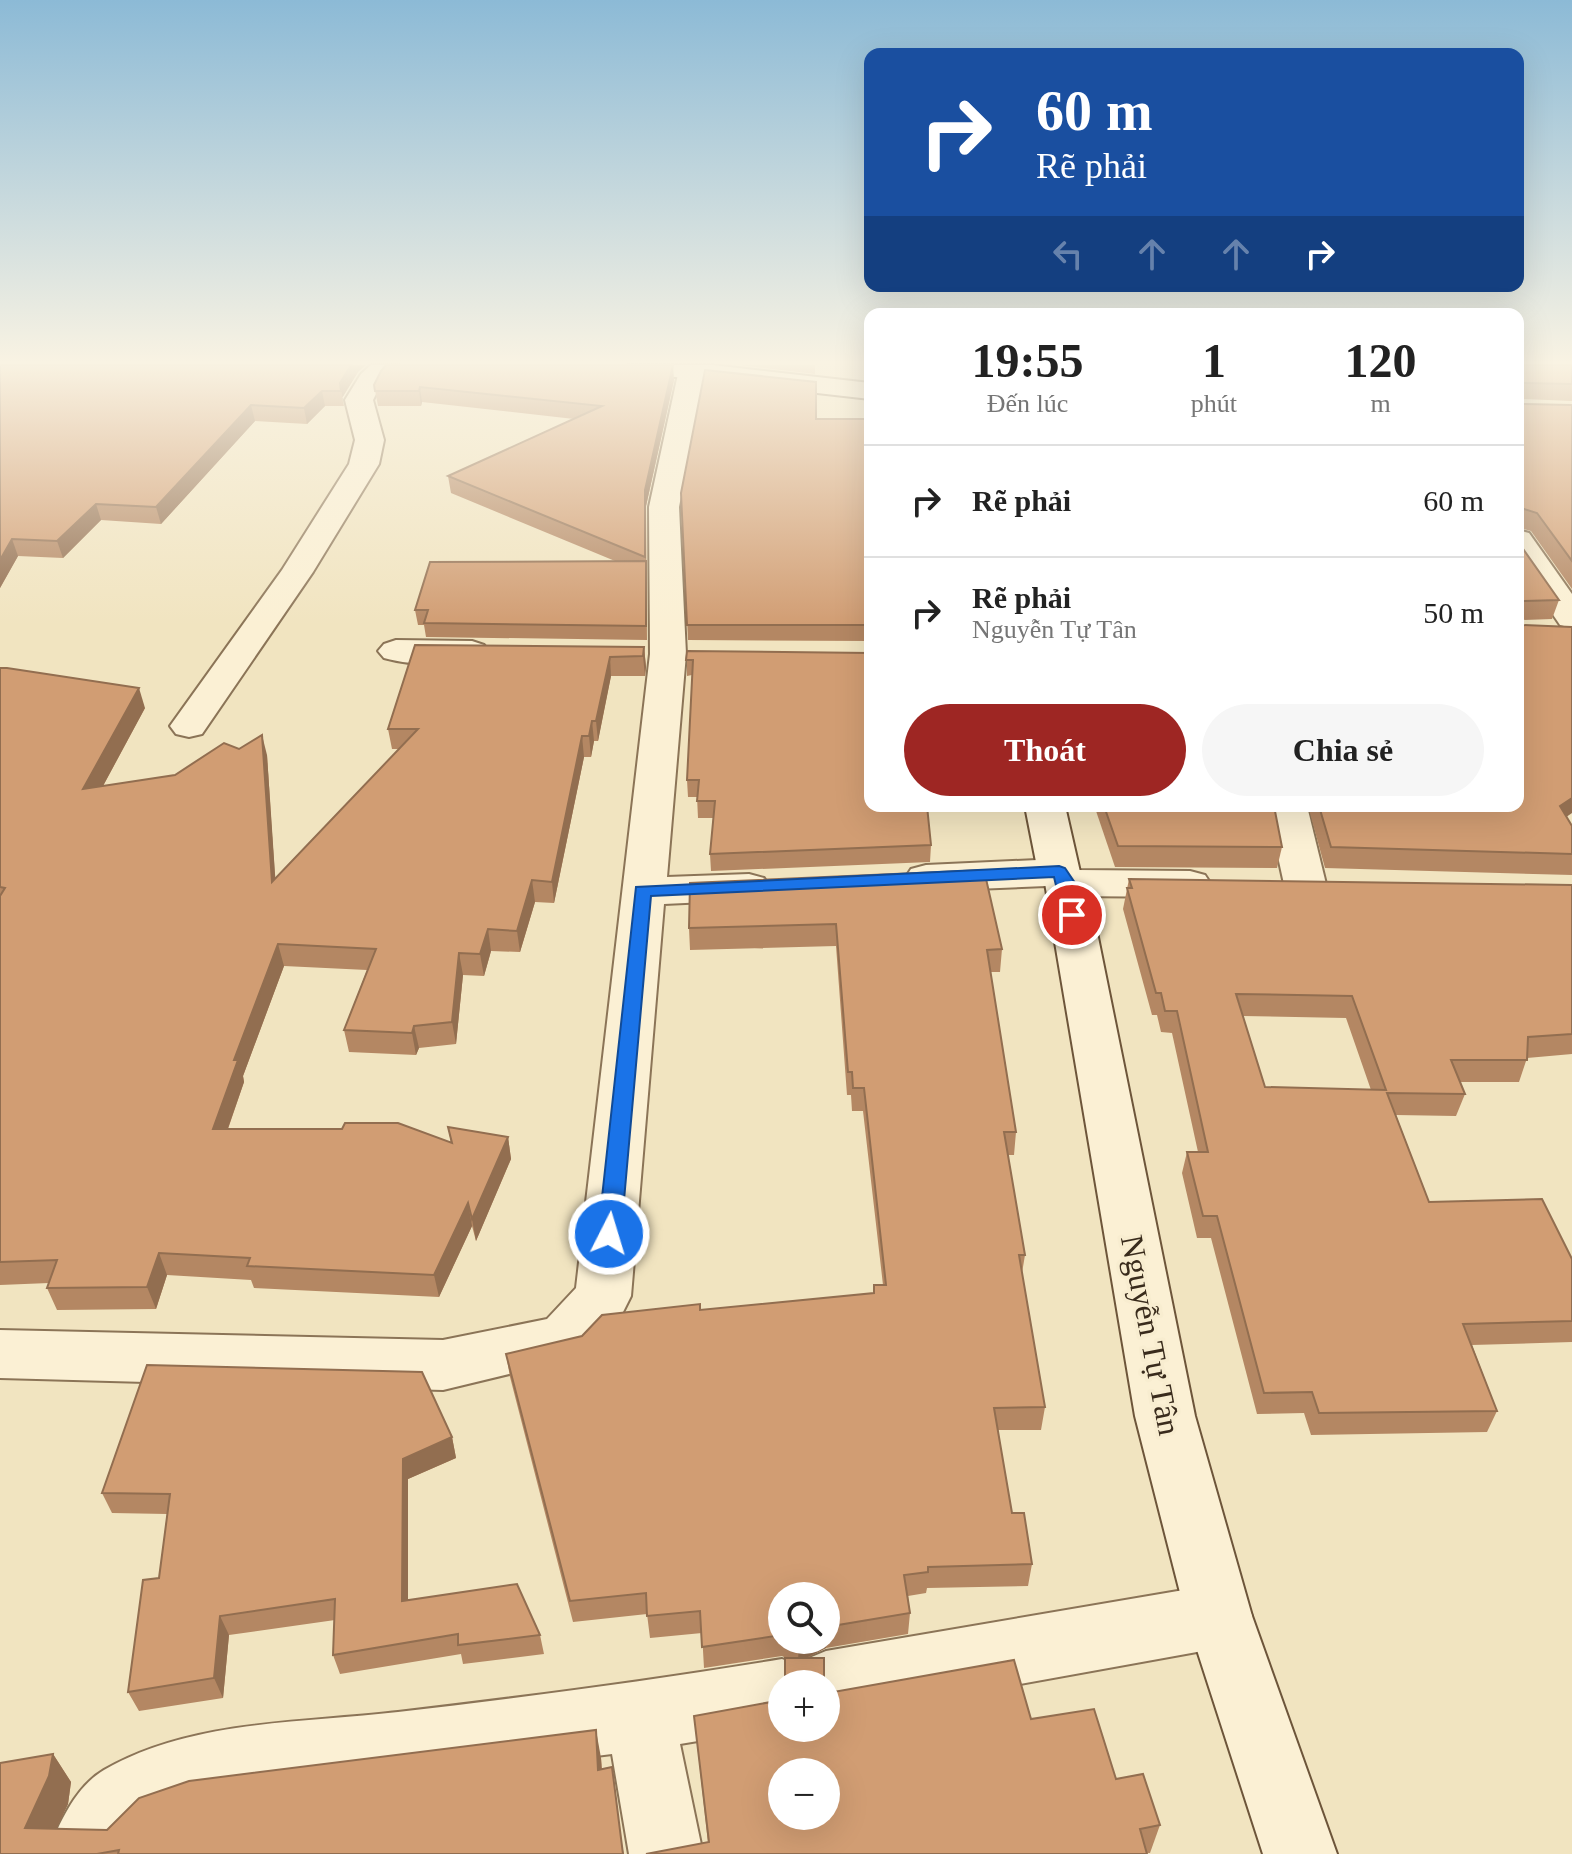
<!DOCTYPE html>
<html lang="vi">
<meta charset="utf-8">
<style>
:root{--surface:#fff;--page:#f6f6f6;--text:#222;--muted:#767676;--line:#e0e0e0;--accent:#9e2623}
body{margin:0;font-family:Georgia,serif;background:var(--page);color:var(--text);height:100vh;display:flex;flex-direction:column;font-size:30px;white-space:nowrap}
*{box-sizing:border-box;margin:0}
p{font-size:26px;color:var(--muted)}
.icon{flex:none;width:44px;height:44px;fill:none;stroke:currentColor;stroke-width:2;stroke-linecap:round;stroke-linejoin:round}
.map{position:relative;flex:1;overflow:hidden}
.sheet{position:absolute;left:864px;top:308px;width:660px;height:504px;display:flex;flex-direction:column;background:var(--surface);border-radius:16px;box-shadow:0 8px 32px #0002}
.sheet>*{flex:none}
.banner{position:absolute;left:864px;top:48px;width:660px;height:244px;border-radius:16px;box-shadow:0 8px 32px #0002;background:#1a4fa0;color:#fff;overflow:hidden}
.buttons{position:absolute;left:768px;top:1582px;display:grid;gap:16px}
.buttons a{display:grid;place-items:center;width:72px;height:72px;border-radius:50%;background:var(--surface);box-shadow:0 8px 32px #0002;font-size:40px}
.pin{position:absolute;display:grid;place-items:center;width:68px;height:68px;color:#fff;margin:-34px;border:4px solid #fff;border-radius:50%;box-shadow:0 2px 8px #0007}
.me{position:absolute;width:88px;margin:-44px;rotate:5deg;stroke-linejoin:round;filter:drop-shadow(0 0 6px #0008)}
.turn{display:flex;align-items:center;gap:28px;height:168px;padding:0 40px;font-size:36px}
.turn .icon{width:104px;height:104px;stroke-width:2.5}
.turn b{display:block;font-size:56px;line-height:68px}
.lanes{display:flex;align-items:center;height:76px;padding:0 40px;background:#0003;justify-content:center;gap:40px;direction:ltr}
.lanes .off{opacity:.35}
.eta{display:flex;justify-content:space-evenly;align-items:center;height:136px;text-align:center}
.eta b{font-size:48px;font-weight:600;line-height:56px}
.primary-button{display:flex;gap:16px;margin-top:auto;padding:16px 40px}
.primary-button a{flex:1;height:92px;border-radius:48px;background:var(--accent);color:#fff;font-size:32px;font-weight:600;line-height:92px;text-align:center}
.primary-button a+a{background:var(--page);color:var(--text)}
ul{padding:0;list-style:none}
li{display:flex;align-items:center;gap:24px;height:112px;padding:0 40px;border-top:2px solid var(--line)}
li div{flex:1}
li b{display:block;font-size:30px}
li em{font-style:normal}
.map>svg:first-child{display:block}
.lines{fill:none;stroke-linecap:round;stroke-linejoin:round}
.street-casing{stroke:#8b7457;stroke-width:4}
.secondary-casing{stroke:#6d553a;stroke-width:4}
.street{fill:#fbf0d4;fill-rule:evenodd}
.secondary{fill:#fbf0d4;fill-rule:evenodd}
.wall{fill:#b48763;fill-rule:evenodd}
.shaded-wall{fill:#926e50}
.building{fill:#d19d73;stroke:#926e50;stroke-width:2;fill-rule:evenodd}
.route{fill:#1a73e8;stroke:#114b97;stroke-width:2}
.labels{text-anchor:middle;dominant-baseline:central;stroke-width:7;stroke-linejoin:round;paint-order:stroke}
.near-street-label{font-size:32px;fill:#392b1c;stroke:#f8edd0}
</style>
<div class="map">
<svg width="1572" height="1854" viewBox="0 0 1572 1854">
<rect width="100%" height="100%" fill="#f1e4c0"/>
<g class="lines">
<g class="street-casing">
<g id="street">
<polygon points="371,365 400,365 381,384 373,400 384,440 379,464 313,572 202,734 189,737 176,734 170,726 282,570 349,464 355,440 345,400 361,374"/>
<polygon points="680,365 706,365 679,507 686,654 667,877 749,874 764,878 770,887 764,896 749,900 664,904 631,1296 623,1312 584,1356 443,1390 0,1378 0,1330 443,1340 547,1319 576,1288 650,654 649,507"/>
<polygon points="1518,530 1529,533 1572,594 1572,628 1560,625 1518,563"/>
<path d="M 396,640 L 472,641 L 484,645 L 490,652 L 484,659 C 455,667 413,666 384,658 L 378,651 L 384,644 Z"/>
<polygon points="1267,806 1307,806 1326,884 1320,893 1305,897 1290,893 1284,884"/>
<polygon points="1059,859 1074,863 1079,870 1190,871 1205,875 1211,884 1205,893 1190,897 1066,896 1051,892 1046,886 926,891 911,887 905,878 911,869 926,865"/>
<path d="M 1219,1584 L 1242,1594 L 1252,1616 L 1242,1638 L 1219,1648 L 826,1719 L 826,1684 L 782,1684 L 782,1727 L 680,1744 L 703,1854 L 629,1854 L 612,1754 L 219,1803 C 176,1812 150,1815 124,1854 L 47,1854 C 59,1824 75,1787 104,1770 C 190,1720 302,1723 398,1712 C 527,1697 655,1680 782,1659 L 800,1666 L 802,1661 L 826,1651 Z"/>
</g>
</g>
<g class="secondary-casing">
<g id="secondary">
<polygon points="627,365 712,365 870,383 870,399 640,373 631,371"/>
<polygon points="1025,806 1065,806 1080,872 1087,883 1195,1416 1252,1616 1337,1854 1263,1854 1186,1616 1135,1416 1045,883 1038,872"/>
</g>
</g>
<use href="#street" class="street"/>
<use href="#secondary" class="secondary"/>
</g>
<g class="wall">
<polygon points="0,365 358,372 342,398 344,406 325,406 307,424 255,421 161,524 101,520 63,558 18,556 0,588"/>
<polygon points="740,365 815,365 815,374"/>
<polygon points="1518,365 1572,365 1572,401 1522,399 1523,404 1572,405 1572,589 1531,531 1521,528 1521,546 1559,600 1552,619 1522,620 1522,625 1566,817 1572,826 1572,875 1325,868 1308,806 1518,806"/>
<polygon points="674,380 646,506 647,640 426,637 424,625 418,625 415,610 615,561 451,493 448,476 574,419 422,402 421,406 378,406 374,385"/>
<polygon points="816,419 870,419 870,641 688,640 681,493"/>
<polygon points="415,645 644,647 646,667 645,676 611,676 598,741 594,741 591,757 584,757 554,903 535,902 520,952 491,951 484,976 463,975 456,1044 419,1048 416,1055 349,1052 344,1030 367,970 284,966 243,1076 244,1082 228,1129 451,1143 448,1127 508,1137 511,1159 476,1241 472,1226 439,1297 254,1288 251,1280 167,1275 156,1309 57,1310 47,1288 49,1283 0,1285 0,668 145,708 103,786 175,775 239,749 267,755 275,878 399,749 392,749 388,729"/>
<polygon points="687,651 931,845 930,862 711,871 710,854 713,818 698,818 697,797 688,797 687,780 692,675 687,676"/>
<polygon points="1095,806 1274,806 1282,847 1277,868 1115,867 1095,808"/>
<path d="M 1129,879 L 1572,885 L 1572,1054 L 1527,1058 L 1519,1082 L 1460,1082 L 1465,1094 L 1456,1116 L 1396,1115 L 1429,1202 L 1572,1259 L 1572,1342 L 1472,1345 L 1497,1411 L 1487,1432 L 1311,1435 L 1304,1413 L 1257,1414 L 1211,1238 L 1197,1238 L 1182,1173 L 1187,1152 L 1198,1152 L 1172,1033 L 1161,1032 L 1157,1015 L 1152,1015 L 1123,909 ZM 1243,1016 L 1346,1018 L 1371,1090 L 1265,1087 Z"/>
<path d="M 690,883 L 1002,949 L 1000,972 L 990,972 L 1016,1132 L 1014,1155 L 1008,1155 L 1025,1255 L 1022,1273 L 1045,1407 L 1041,1430 L 998,1430 L 1012,1513 L 1032,1564 L 1028,1586 L 927,1588 L 926,1593 L 908,1596 L 910,1613 L 908,1634 L 826,1648 L 807,1658 L 786,1658 L 782,1656 L 704,1668 L 702,1633 L 650,1638 L 647,1614 L 573,1622 L 510,1377 L 506,1354 L 700,1310 L 873,1293 L 874,1285 L 883,1285 L 863,1111 L 852,1111 L 851,1095 L 847,1095 L 836,946 L 690,950 L 689,928 ZM 782,1596 L 826,1596 L 826,1640 L 782,1640 Z"/>
<polygon points="452,1437 456,1458 408,1479 408,1600 540,1635 544,1654 463,1664 461,1654 340,1674 333,1655 335,1620 229,1635 223,1698 139,1711 128,1692 159,1578 167,1514 112,1513 102,1493"/>
<polygon points="828,1693 1031,1719 1116,1779 1160,1825 1150,1853 708,1843 694,1716"/>
<polygon points="53,1754 71,1782 68,1804 56,1829 107,1830 601,1758 602,1769 624,1854 0,1854"/>
</g>
<g class="shaded-wall">
<polygon points="351,365 366,365 358,372 342,398 344,406 340,383"/>
<polygon points="673,365 674,380 646,506 646,574 645,490"/>
<polygon points="420,387 422,402 421,406 419,391"/>
<polygon points="322,391 325,406 307,424 304,408"/>
<polygon points="251,405 255,421 161,524 156,507"/>
<polygon points="96,504 101,520 63,558 57,541"/>
<polygon points="12,539 18,556 0,588 0,560"/>
<polygon points="644,647 646,667 645,676 643,656"/>
<polygon points="610,657 611,676 598,741 596,721"/>
<polygon points="139,688 145,708 90,810 83,789"/>
<polygon points="592,721 594,741 591,757 589,736"/>
<polygon points="262,735 267,755 277,903 272,882"/>
<polygon points="582,736 584,757 554,903 552,882"/>
<polygon points="1572,798 1572,813 1552,827 1560,806"/>
<polygon points="532,880 535,902 520,952 517,931"/>
<polygon points="488,929 491,951 484,976 480,954"/>
<polygon points="278,944 284,966 243,1076 244,1082 220,1151 213,1129 234,1060"/>
<polygon points="459,953 463,975 456,1044 452,1022"/>
<polygon points="414,1026 419,1048 416,1055 412,1033"/>
<polygon points="508,1137 511,1159 476,1241 472,1219"/>
<polygon points="468,1203 472,1226 439,1297 434,1275"/>
<polygon points="159,1253 167,1275 156,1309 147,1287"/>
<polygon points="452,1437 456,1458 408,1479 408,1620 402,1601 403,1459"/>
<polygon points="220,1616 229,1635 223,1698 214,1678"/>
<polygon points="800,1640 826,1640 826,1648 798,1662 799,1641"/>
<polygon points="596,1730 601,1758 603,1798 598,1770"/>
<polygon points="53,1754 71,1782 68,1804 45,1854 25,1828"/>
</g>
<g class="building">
<polygon points="0,365 351,365 340,383 341,391 322,391 304,408 251,405 156,507 96,504 57,541 12,539 0,560"/>
<polygon points="386,365 673,365 645,490 645,557 448,476 602,406 420,387 419,391 375,391 374,385 381,371"/>
<polygon points="1518,365 1572,365 1572,384 1523,383 1520,385 1523,404 1572,405 1572,561 1537,513 1524,509 1521,512 1521,546 1559,600 1522,601 1522,625 1572,627 1572,798 1560,806 1572,826 1572,854 1331,847 1319,806 1518,806"/>
<polygon points="705,370 816,382 816,419 870,419 870,625 687,625 681,493"/>
<polygon points="646,561 646,626 424,623 428,610 415,610 430,562"/>
<polygon points="415,645 644,647 643,656 610,657 596,721 592,721 589,736 582,736 552,882 532,880 517,931 488,929 480,954 459,953 452,1022 414,1026 412,1033 344,1030 376,949 278,944 234,1060 238,1060 213,1129 342,1129 345,1123 398,1123 452,1143 448,1127 508,1137 472,1219 468,1203 434,1275 247,1266 250,1258 159,1253 147,1287 47,1288 57,1260 0,1262 0,896 5,888 0,887 0,668 7,668 139,688 83,789 175,775 224,743 239,749 262,735 272,882 418,729 388,729"/>
<polygon points="687,651 870,653 870,806 927,806 931,845 710,854 715,801 697,801 699,780 687,780 693,660 686,660"/>
<polygon points="1104,806 1274,806 1282,847 1118,846"/>
<polygon points="984,870 1002,949 987,950 1016,1132 1004,1132 1025,1255 1019,1255 1045,1407 994,1408 1012,1513 1024,1513 1032,1564 928,1567 928,1572 904,1575 910,1613 826,1627 826,1596 782,1596 782,1635 702,1647 700,1611 647,1616 646,1593 570,1601 506,1354 582,1336 602,1315 700,1304 700,1310 874,1293 874,1285 886,1285 864,1088 853,1088 852,1072 848,1072 836,924 689,928 690,883"/>
<path d="M 1129,879 L 1572,885 L 1572,1034 L 1528,1037 L 1527,1060 L 1451,1060 L 1465,1094 L 1387,1093 L 1429,1202 L 1542,1199 L 1572,1259 L 1572,1321 L 1463,1324 L 1497,1411 L 1319,1413 L 1312,1392 L 1264,1393 L 1217,1216 L 1203,1216 L 1187,1152 L 1208,1152 L 1177,1011 L 1165,1011 L 1161,993 L 1156,993 L 1127,888 L 1132,888 ZM 1236,994 L 1352,996 L 1386,1090 L 1265,1087 Z"/>
<polygon points="147,1365 422,1372 452,1437 403,1459 402,1601 517,1584 540,1635 458,1645 458,1634 333,1655 335,1599 220,1616 214,1678 128,1692 143,1580 159,1578 170,1494 102,1493"/>
<rect x="785" y="1658" width="39" height="26"/>
<path d="M 1014,1660 L 1031,1719 L 1094,1709 L 1116,1779 L 1143,1774 L 1160,1825 L 1140,1829 L 1147,1854 L 646,1854 L 709,1842 L 694,1716 L 782,1700 L 782,1728 L 826,1728 L 826,1692 L 828,1693 ZM 782,1772 L 826,1772 L 826,1816 L 782,1816 Z"/>
<polygon points="596,1730 598,1770 612,1767 623,1854 118,1854 119,1850 97,1854 0,1854 0,1763 53,1754 49,1776 25,1828 107,1830 139,1798 189,1781"/>
</g>
<linearGradient id="sky" x2="0" y2="1"><stop stop-color="#8cbad6"/><stop offset="0.58" stop-color="#f9f3e3"/><stop offset="1" stop-color="#f9f3e3" stop-opacity="0"/></linearGradient>
<rect width="1572" height="625" fill="url(#sky)"/>
<polygon class="route" points="1059,866 1065,868 1075,883 1081,915 1078,919 1065,919 1063,915 1054,877 651,896 621,1234 617,1240 609,1243 602,1240 598,1234 636,887"/>
<g class="labels">
<g class="near-street-label">
<text transform="translate(1151 1335) rotate(79)">Nguyễn Tự Tân</text>
</g>
</g>
</svg>
<div class="buttons">
<a><svg class="icon" aria-label="search" viewBox="0 0 24 24"><circle cx="10" cy="10" r="6"/><path d="M15 15l6 6"/></svg></a>
<a>+</a>
<a>−</a>
</div>
<div class="pin" style="left:1072px;top:915px;background:#d93025"><svg class="icon" aria-label="arrive" viewBox="0 0 24 24"><path d="M6 21V4h12l-3 4 3 4H6"/></svg></div>
<svg class="me" style="left:609px;top:1234px" viewBox="-20 -20 40 40"><circle r="17" fill="#1a73e8" stroke="#fff" stroke-width="3"/><path d="M0-11L8 9 0 5-8 9z" fill="#fff"/></svg>
<div class="banner">
<div class="turn"><svg class="icon" aria-label="right" viewBox="0 0 24 24"><path d="M7 20v-9h11M14 6l5 5-5 5"/></svg><div><b>60 m</b>Rẽ phải</div></div>
<div class="lanes"><svg class="icon off" aria-label="left" viewBox="0 0 24 24"><path d="M17 20v-9H6M10 6l-5 5 5 5"/></svg><svg class="icon off" aria-label="ahead" viewBox="0 0 24 24"><path d="M12 20V5M6 11l6-6 6 6"/></svg><svg class="icon off" aria-label="ahead" viewBox="0 0 24 24"><path d="M12 20V5M6 11l6-6 6 6"/></svg><svg class="icon" aria-label="right" viewBox="0 0 24 24"><path d="M7 20v-9h11M14 6l5 5-5 5"/></svg></div>
</div>
<section class="sheet">
<div class="eta">
<div><b>19:55</b><p>Đến lúc</p></div>
<div><b>1</b><p>phút</p></div>
<div><b>120</b><p>m</p></div>
</div>
<ul>
<li><svg class="icon" aria-label="right" viewBox="0 0 24 24"><path d="M7 20v-9h11M14 6l5 5-5 5"/></svg><div><b>Rẽ phải</b></div><em>60 m</em></li>
<li><svg class="icon" aria-label="right" viewBox="0 0 24 24"><path d="M7 20v-9h11M14 6l5 5-5 5"/></svg><div><b>Rẽ phải</b><p>Nguyễn Tự Tân</p></div><em>50 m</em></li>
</ul>
<div class="primary-button"><a>Thoát</a><a>Chia sẻ</a></div>
</section>
</div>
